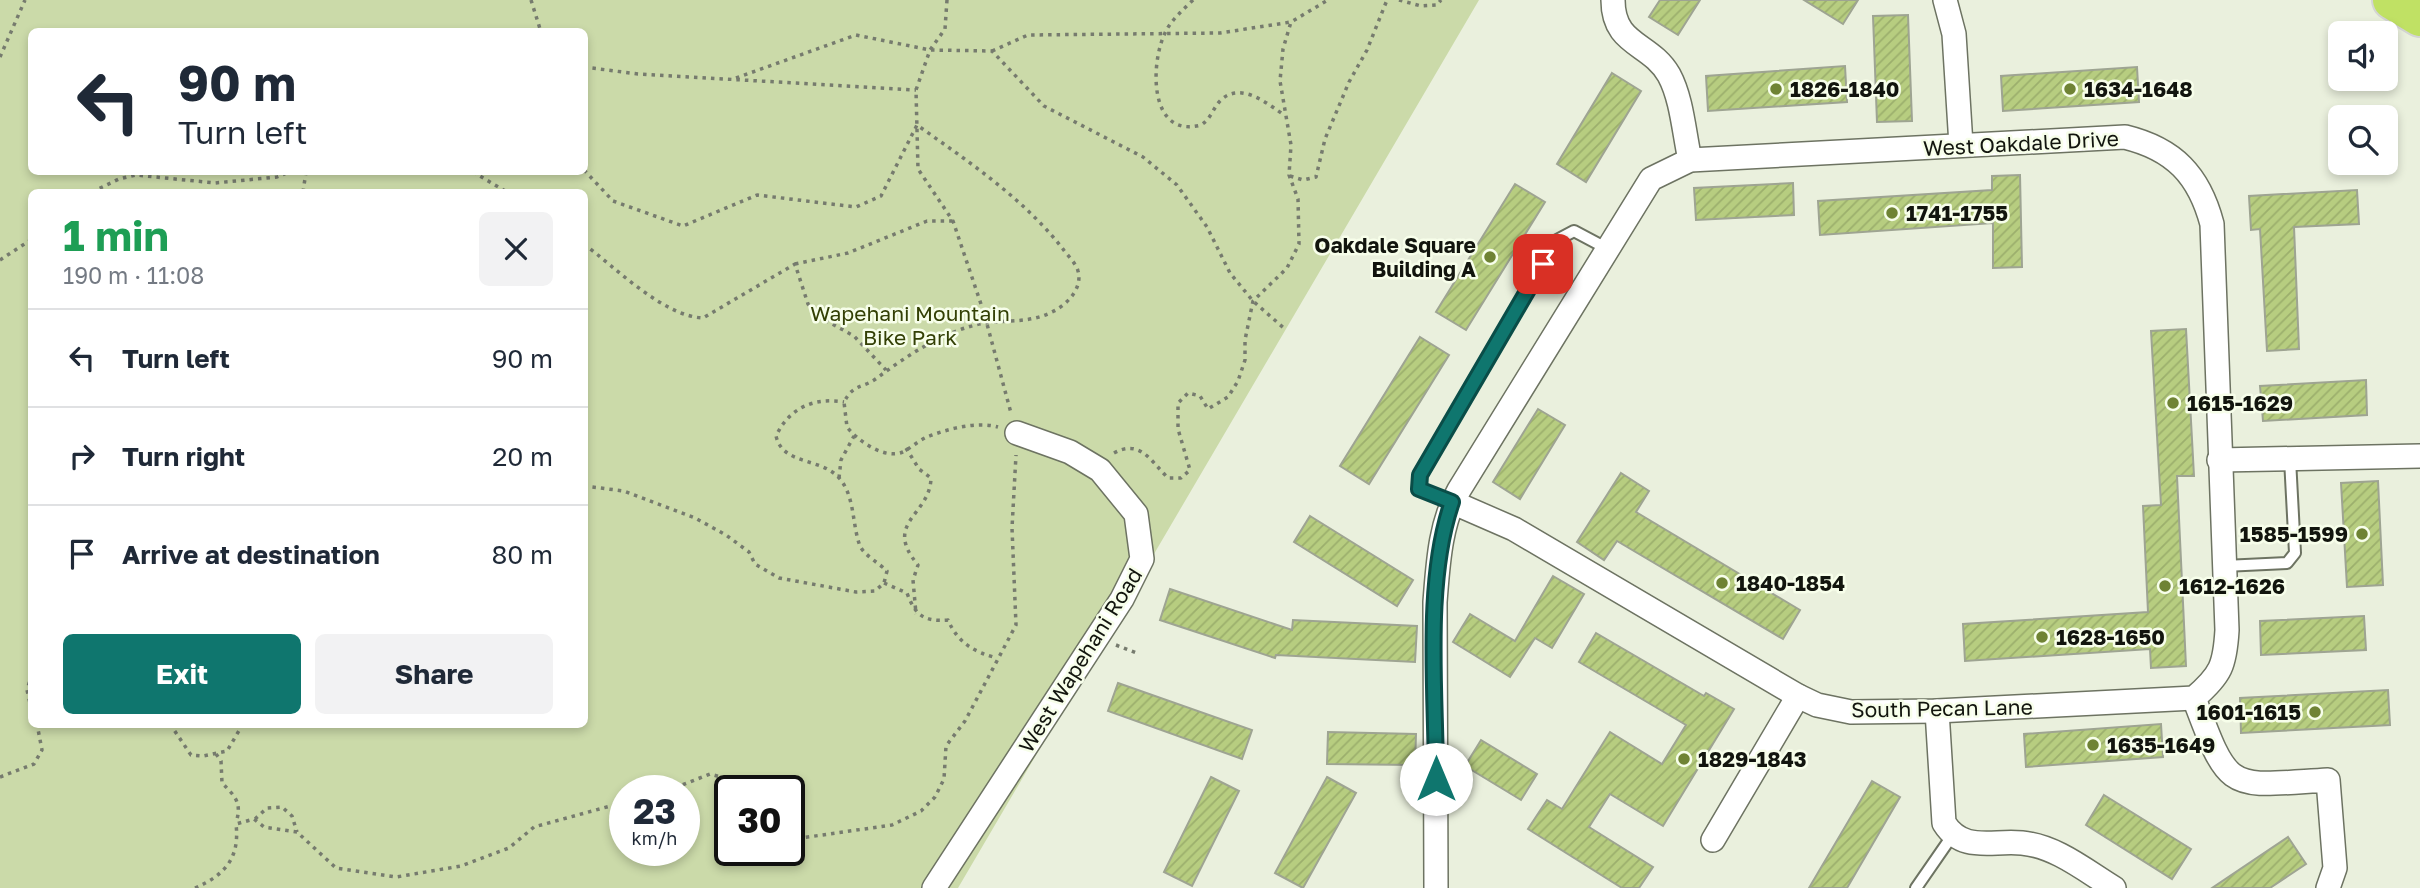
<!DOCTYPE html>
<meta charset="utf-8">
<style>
:root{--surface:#fff;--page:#f2f2f3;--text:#1f2937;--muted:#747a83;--line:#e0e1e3;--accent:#0f766e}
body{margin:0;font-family:"Golos Text",sans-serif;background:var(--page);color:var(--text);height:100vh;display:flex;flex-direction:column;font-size:26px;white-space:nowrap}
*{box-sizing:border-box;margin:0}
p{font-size:23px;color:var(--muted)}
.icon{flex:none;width:38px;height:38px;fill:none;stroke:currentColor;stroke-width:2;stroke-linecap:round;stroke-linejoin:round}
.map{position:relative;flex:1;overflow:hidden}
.drawer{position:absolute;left:28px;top:189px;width:560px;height:539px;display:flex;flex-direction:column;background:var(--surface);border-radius:10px;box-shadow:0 4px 10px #0003}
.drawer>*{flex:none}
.top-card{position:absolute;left:28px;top:28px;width:560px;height:147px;border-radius:10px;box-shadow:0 4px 10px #0003;background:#fff;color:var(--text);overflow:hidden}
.controls{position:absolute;left:2328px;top:21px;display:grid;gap:14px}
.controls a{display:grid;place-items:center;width:70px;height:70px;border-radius:10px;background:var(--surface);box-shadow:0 4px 10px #0003;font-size:35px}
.speed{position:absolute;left:609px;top:775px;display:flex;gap:14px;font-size:35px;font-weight:700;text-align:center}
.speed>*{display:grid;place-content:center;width:91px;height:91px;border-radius:50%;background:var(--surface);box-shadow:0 4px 10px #0003;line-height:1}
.speed small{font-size:18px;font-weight:400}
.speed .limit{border:4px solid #111;border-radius:10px;background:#fff;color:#111}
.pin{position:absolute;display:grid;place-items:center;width:60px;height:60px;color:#fff;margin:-30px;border-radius:14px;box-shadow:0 4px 10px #0006}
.me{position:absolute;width:77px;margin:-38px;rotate:0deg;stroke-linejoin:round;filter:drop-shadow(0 0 5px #0008)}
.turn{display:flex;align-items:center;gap:24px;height:147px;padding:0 35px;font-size:32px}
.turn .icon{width:91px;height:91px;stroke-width:2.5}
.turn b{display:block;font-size:49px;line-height:60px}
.round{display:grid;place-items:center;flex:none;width:74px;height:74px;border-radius:10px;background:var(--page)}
.summary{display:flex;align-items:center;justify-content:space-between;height:119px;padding:0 35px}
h1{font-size:42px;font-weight:700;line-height:52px;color:#1e9e55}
.primary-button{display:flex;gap:14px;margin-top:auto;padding:14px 35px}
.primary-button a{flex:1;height:80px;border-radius:10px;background:var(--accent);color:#fff;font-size:28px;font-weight:700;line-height:80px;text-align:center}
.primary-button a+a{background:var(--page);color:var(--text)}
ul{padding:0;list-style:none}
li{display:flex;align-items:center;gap:21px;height:98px;padding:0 35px;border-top:2px solid var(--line)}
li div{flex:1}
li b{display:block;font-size:26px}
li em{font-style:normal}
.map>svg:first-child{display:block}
.park{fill:#cbdaa9;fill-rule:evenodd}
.building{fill:url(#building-hatch);stroke:#9ea492;stroke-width:2}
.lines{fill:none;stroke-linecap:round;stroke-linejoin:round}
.lane-casing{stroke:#6d7362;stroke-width:14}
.street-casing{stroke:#6d7362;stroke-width:26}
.highway-casing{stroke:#d4d5d4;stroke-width:42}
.path{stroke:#767b6e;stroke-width:3.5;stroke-dasharray:3.5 5;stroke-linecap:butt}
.lane{stroke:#fff;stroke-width:10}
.street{stroke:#fff;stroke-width:23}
.highway{stroke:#c0e164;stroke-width:38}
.route-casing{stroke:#0a4d48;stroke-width:18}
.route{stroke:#0f766e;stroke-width:12}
.poi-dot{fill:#6f8334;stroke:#f7feea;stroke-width:2.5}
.labels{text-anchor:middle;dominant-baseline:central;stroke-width:5;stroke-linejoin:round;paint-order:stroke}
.poi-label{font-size:21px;font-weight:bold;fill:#12150e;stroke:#f7feea;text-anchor:start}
.street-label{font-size:21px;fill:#12150e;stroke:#f7feea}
.park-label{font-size:21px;fill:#334005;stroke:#f7feea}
</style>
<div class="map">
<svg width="2420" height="888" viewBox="0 0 2420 888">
<defs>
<pattern id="building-hatch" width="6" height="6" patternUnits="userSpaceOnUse" patternTransform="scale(1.75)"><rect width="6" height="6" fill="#b7cd80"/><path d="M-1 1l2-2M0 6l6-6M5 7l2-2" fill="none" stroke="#9caf6d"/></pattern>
</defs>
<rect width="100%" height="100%" fill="#eaf0dd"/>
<path class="park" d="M 0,0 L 1479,0 L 958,888 L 0,888 ZM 32,32 L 584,32 L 584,172 L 32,172 ZM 32,192 L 584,192 L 584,724 L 32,724 ZM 625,791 L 684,791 L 684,850 L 625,850 ZM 730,791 L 789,791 L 789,850 L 730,850 Z"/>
<g class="building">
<polygon points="1660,0 1700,0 1678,35 1649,17"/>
<polygon points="1804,0 1858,0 1843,24"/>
<polygon points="1908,15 1912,121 1877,122 1873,16"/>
<polygon points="1845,66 1847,102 1708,111 1706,76"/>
<polygon points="2137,67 2139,102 2003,111 2001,76"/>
<polygon points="1612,73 1641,91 1586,182 1557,164"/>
<polygon points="2020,175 2022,267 1993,268 1993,223 1820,235 1818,201 1992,190 1992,176"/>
<polygon points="1793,183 1794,215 1696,220 1694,188"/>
<polygon points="1515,184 1545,202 1466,330 1436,312"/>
<polygon points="2357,190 2359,224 2294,227 2299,349 2267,351 2260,229 2251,230 2249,196"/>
<polygon points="2186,329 2194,476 2177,476 2186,666 2151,668 2150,649 1965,661 1963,624 2148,612 2143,506 2161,505 2151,331"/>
<polygon points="1420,337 1449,355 1369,484 1340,466"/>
<polygon points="2366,380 2367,415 2263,421 2260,386"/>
<polygon points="1538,409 1565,425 1520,499 1493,482"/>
<polygon points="1621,473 1649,491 1636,512 1800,610 1783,639 1617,541 1604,560 1577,542"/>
<polygon points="2378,481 2383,585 2347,587 2341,483"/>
<polygon points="1310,516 1413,580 1397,606 1294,542"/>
<polygon points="1553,576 1584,594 1552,648 1535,638 1510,677 1453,642 1470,614 1515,641"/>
<polygon points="1170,589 1292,630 1293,620 1417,626 1415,662 1276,655 1275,658 1160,620"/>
<polygon points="2364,616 2366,650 2261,655 2260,621"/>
<polygon points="1596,633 1704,696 1706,693 1734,709 1663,826 1610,794 1589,827 1653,867 1639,888 1622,888 1528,829 1547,800 1562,809 1610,732 1662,764 1686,725 1579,662"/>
<polygon points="1118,683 1252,730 1242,759 1108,711"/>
<polygon points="2388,690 2390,725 2241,733 2240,698"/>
<polygon points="2161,724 2163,757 2026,767 2024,734"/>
<polygon points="1328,732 1416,734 1415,765 1327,764"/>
<polygon points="1481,740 1537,774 1521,800 1465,766"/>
<polygon points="1211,777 1239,791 1192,886 1164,872"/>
<polygon points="1327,777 1356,793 1303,888 1275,873"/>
<polygon points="1872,781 1900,797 1847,888 1809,888"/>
<polygon points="2104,795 2191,849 2172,879 2086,825"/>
<polygon points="2288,837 2306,864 2270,888 2212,888"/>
</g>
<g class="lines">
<g class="lane-casing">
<g id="lane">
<polyline points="1452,502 1419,490 1420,475 1557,240 1574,231 1606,248"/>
<polyline points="2224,566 2287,563 2295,553 2290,459"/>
<polyline points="1916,888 1952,836"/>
</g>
</g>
<g class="street-casing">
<g id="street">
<path d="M 1613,0 C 1613,46 1650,42 1669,75 C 1682,99 1684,133 1690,160"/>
<polyline points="1945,0 1954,34 1961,145"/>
<polyline points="2219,460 2420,456"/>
<path d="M 2194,698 C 2230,795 2228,786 2328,780 L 2335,868 L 2328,888"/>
<path d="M 1937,711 L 1944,823 C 1963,853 1991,840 2022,843 C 2056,846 2086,871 2114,888"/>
<polyline points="1713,840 1798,696"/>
<polyline points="934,888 1122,599 1142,559 1136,514 1100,470 1070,452 1017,433"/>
<path d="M 1436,888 L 1435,602 C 1438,564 1440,523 1459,490 L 1651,179 L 1690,160 L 2125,137 C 2174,149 2199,175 2212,224 L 2227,630 C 2225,665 2221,675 2194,698 L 1937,711 L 1851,712 L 1817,705 L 1798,696 L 1514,529 L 1452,502"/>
</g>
</g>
<g class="highway-casing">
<polyline id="highway" points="2392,0 2420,17"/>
</g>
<g class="path">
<polyline points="531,0 541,32"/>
<polyline points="947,0 945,29 930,50 916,90 918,169 953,221 984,313 1011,413"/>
<path d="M 1193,0 C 1182,11 1171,20 1165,33 C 1150,64 1149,139 1201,125 C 1212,118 1213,107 1222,99 C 1242,82 1268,104 1284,115"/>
<polyline points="1399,0 1421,6 1437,5 1441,0"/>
<polyline points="992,51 1028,35 1220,33 1291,22"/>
<polyline points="0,57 25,0"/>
<polyline points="584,67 638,74 916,90"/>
<polyline points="736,78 856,35 930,50 992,51 1044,106 1143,157 1177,185 1207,227 1230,273 1253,301 1286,330"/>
<path d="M 584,170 L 613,201 L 683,226 L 757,195 L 856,207 L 881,196 L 917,125 C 969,162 1023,198 1063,249 C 1067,255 1076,263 1078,271 C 1083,288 1067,305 1052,312 C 1030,323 1008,320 985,323 C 945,330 908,355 877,378 C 862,389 854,383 844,402 L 847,427 C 857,440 882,458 900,453 C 908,451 917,441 927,437 C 947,429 977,421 998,427"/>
<polyline points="473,172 507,192"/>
<polyline points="1290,176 1303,180 1316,177 1325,139 1349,82 1367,50 1387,0"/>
<polyline points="92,192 119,179 136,175 215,183 277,177 289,172"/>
<polyline points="303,192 306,172"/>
<path d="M 584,244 C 616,268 663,316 703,318 L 795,264 L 808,304 L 825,320 L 854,336 L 886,370"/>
<polyline points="0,260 32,239"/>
<polyline points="795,264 848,253 927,221 953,221"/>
<path d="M 906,448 L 919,469 L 931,478 C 930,516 882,522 918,565 L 913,580 L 916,614"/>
<path d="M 1114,453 C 1140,439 1150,460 1168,478 L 1181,478 L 1190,470 L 1178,429 L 1178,403 L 1188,393 L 1200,396 L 1208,409 L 1228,397 L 1238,381 L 1245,360 L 1245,340 L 1253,301 L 1287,268 L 1299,244 L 1298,199 L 1289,175 L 1291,145 L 1280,81 L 1283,49 L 1291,22 L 1328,0"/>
<polyline points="839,478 841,460 854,436"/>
<path d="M 584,486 L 624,491 L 695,518 L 726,535 L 749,552 L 755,564 L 779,578 L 856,592 L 875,591 L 884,583 L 887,571 C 879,563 865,556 860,546 C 852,525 855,497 840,479 C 822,457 783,466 776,436 C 789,408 814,397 844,402"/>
<path d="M 884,583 L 907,593 C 915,615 924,622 948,620 C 958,643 974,652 997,658"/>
<polyline points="1116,645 1139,654"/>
<polyline points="32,674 27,690 32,712"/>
<polyline points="170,724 191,755 203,756 227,751 243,724"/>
<path d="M 216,754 L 221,761 L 222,783 C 236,797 242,803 236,823"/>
<polyline points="0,777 34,764 42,750 37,724"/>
<polyline points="667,791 710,774 728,779 747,778 756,791"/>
<polyline points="255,819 267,808 282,807 292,816 297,832"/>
<polyline points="789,836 801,838 892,825 921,811 935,797 944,779 946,746 965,721 1016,625 1012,528 1016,455"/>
<path d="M 195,888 C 225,875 240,858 236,824 L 254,819 L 264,827 L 297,832 L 336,868 L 396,877 L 461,866 L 509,848 L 534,827 L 625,802"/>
</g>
<use href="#lane" class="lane"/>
<use href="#street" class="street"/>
<use href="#highway" class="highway"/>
</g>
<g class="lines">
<g class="route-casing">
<path id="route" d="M 1436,779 C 1436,693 1424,583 1452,502 L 1419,489 L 1420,475 L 1543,264"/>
</g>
<use href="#route" class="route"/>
</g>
<g class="poi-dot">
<circle cx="1776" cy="89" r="7"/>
<circle cx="2070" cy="89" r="7"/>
<circle cx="1892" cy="213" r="7"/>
<circle cx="1490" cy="257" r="7"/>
<circle cx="2173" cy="403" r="7"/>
<circle cx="2362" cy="534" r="7"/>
<circle cx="1722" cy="583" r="7"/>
<circle cx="2165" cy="586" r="7"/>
<circle cx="2042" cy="637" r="7"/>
<circle cx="2315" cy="712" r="7"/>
<circle cx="2093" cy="745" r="7"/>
<circle cx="1684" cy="759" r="7"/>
</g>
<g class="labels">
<g class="poi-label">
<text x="1790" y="89">1826-1840</text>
<text x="2084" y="89">1634-1648</text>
<text x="1906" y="213">1741-1755</text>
<text x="1476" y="245" text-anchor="end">Oakdale Square<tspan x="1476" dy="24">Building A</tspan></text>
<text x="2187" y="403">1615-1629</text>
<text x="2348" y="534" text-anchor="end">1585-1599</text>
<text x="1736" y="583">1840-1854</text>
<text x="2179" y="586">1612-1626</text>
<text x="2056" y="637">1628-1650</text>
<text x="2301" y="712" text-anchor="end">1601-1615</text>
<text x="2107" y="745">1635-1649</text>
<text x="1698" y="759">1829-1843</text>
</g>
<g class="street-label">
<text transform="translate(2021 143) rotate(-3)">West Oakdale Drive</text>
<text transform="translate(1080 660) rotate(-58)">West Wapehani Road</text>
<text transform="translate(1942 708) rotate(-1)">South Pecan Lane</text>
</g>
<g class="park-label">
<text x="910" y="313">Wapehani Mountain<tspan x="910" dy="24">Bike Park</tspan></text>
</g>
</g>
</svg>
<div class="controls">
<a><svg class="icon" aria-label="sound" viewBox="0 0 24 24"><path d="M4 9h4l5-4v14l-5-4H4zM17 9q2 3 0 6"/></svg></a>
<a><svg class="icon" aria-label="search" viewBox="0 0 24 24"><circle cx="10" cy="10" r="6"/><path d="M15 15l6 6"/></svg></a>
</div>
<div class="speed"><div>23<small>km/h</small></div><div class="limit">30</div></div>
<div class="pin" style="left:1543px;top:264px;background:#d93025"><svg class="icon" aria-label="arrive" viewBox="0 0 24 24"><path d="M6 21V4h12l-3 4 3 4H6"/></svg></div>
<svg class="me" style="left:1436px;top:779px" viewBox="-20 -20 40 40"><circle r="19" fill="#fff"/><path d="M0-13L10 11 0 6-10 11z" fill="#0f766e"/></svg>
<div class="top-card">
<div class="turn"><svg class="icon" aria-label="left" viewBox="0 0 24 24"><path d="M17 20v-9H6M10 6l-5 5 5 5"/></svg><div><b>90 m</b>Turn left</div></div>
</div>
<section class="drawer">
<div class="summary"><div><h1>1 min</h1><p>190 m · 11:08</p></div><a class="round"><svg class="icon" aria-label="close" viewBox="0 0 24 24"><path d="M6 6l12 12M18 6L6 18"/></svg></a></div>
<ul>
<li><svg class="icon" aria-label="left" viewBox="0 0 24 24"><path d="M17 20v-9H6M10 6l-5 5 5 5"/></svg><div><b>Turn left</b></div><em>90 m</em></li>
<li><svg class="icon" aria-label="right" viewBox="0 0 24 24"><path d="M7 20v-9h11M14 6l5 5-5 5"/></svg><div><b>Turn right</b></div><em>20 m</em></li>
<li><svg class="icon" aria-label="arrive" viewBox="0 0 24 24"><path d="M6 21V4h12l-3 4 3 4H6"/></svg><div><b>Arrive at destination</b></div><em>80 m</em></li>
</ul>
<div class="primary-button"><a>Exit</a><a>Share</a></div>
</section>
</div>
